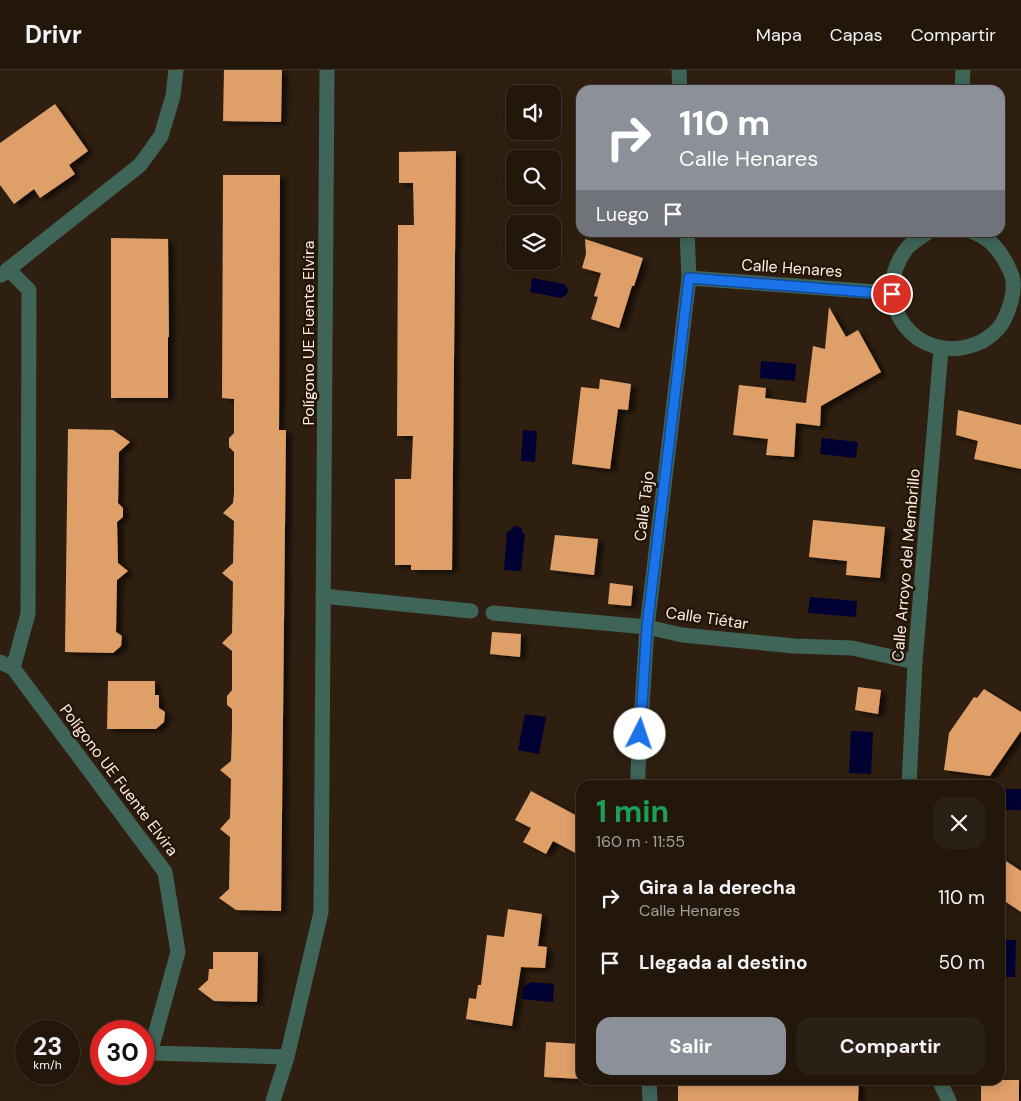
<!DOCTYPE html>
<html lang="es">
<meta charset="utf-8">
<style>
:root{--surface:#23170c;--page:#2b2015;--text:#f1f3f6;--muted:#a39f9d;--line:#40362d;--accent:#8c9099}
body{margin:0;font-family:"DM Sans",sans-serif;background:var(--page);color:var(--text);height:100vh;display:flex;flex-direction:column;font-size:19px;white-space:nowrap}
*{box-sizing:border-box;margin:0}
p{font-size:16px;color:var(--muted)}
.icon{flex:none;width:28px;height:28px;fill:none;stroke:currentColor;stroke-width:2;stroke-linecap:round;stroke-linejoin:round}
.map{position:relative;flex:1;overflow:hidden}
.side{position:absolute;left:576px;top:710px;width:429px;height:305px;display:flex;flex-direction:column;background:var(--surface);border-radius:15px;box-shadow:0 2px 12px #0003,0 0 0 1px var(--line)}
.side>*{flex:none}
.banner{position:absolute;left:576px;top:15px;width:429px;height:152px;border-radius:15px;box-shadow:0 2px 12px #0003,0 0 0 1px var(--line);background:#8c9099;color:#fff;overflow:hidden}
.controls{position:absolute;left:506px;top:15px;display:grid;gap:10px}
.controls a{display:grid;place-items:center;width:55px;height:55px;border-radius:10px;background:var(--surface);box-shadow:0 2px 12px #0003,0 0 0 1px var(--line);font-size:25px}
.speed{position:absolute;left:15px;top:950px;display:flex;gap:10px;font-size:25px;font-weight:700;text-align:center}
.speed>*{display:grid;place-content:center;width:65px;height:65px;border-radius:50%;background:var(--surface);box-shadow:0 2px 12px #0003,0 0 0 1px var(--line);line-height:1}
.speed small{font-size:12px;font-weight:400}
.speed .limit{border:8px solid #d22;background:#fff;color:#111}
.pin{position:absolute;display:grid;place-items:center;width:42px;height:42px;color:#fff;margin:-21px;border:2px solid #fff;border-radius:50%;box-shadow:0 1px 5px #0007}
.me{position:absolute;width:55px;margin:-28px;rotate:4deg;stroke-linejoin:round;filter:drop-shadow(0 0 4px #0008)}
.turn{display:flex;align-items:center;gap:18px;height:105px;padding:0 20px;font-size:22px}
.turn .icon{width:65px;height:65px;stroke-width:2.5}
.turn b{display:block;font-size:35px;line-height:42px}
.then{display:flex;align-items:center;height:48px;padding:0 20px;background:#0003;gap:10px;font-size:19px}
.round{display:grid;place-items:center;flex:none;width:52px;height:52px;border-radius:15px;background:var(--page)}
.overview{display:flex;align-items:center;justify-content:space-between;height:85px;padding:0 20px}
h1{font-size:30px;font-weight:700;line-height:38px;color:#1e9e55}
.action{display:flex;gap:10px;margin-top:auto;padding:10px 20px}
.action a{flex:1;height:58px;border-radius:15px;background:var(--accent);color:#fff;font-size:20px;font-weight:700;line-height:58px;text-align:center}
.action a+a{background:var(--page);color:var(--text)}
ul{padding:0;list-style:none}
li{display:flex;align-items:center;gap:15px;height:65px;padding:0 20px}
li div{flex:1}
li b{display:block;font-size:19px}
li em{font-style:normal}
header{display:flex;align-items:center;gap:30px;box-sizing:border-box;height:70px;padding:0 25px;background:var(--surface);border-bottom:1px solid var(--line)}
header strong{font-size:24px}
nav{display:flex;gap:28px;margin-inline-start:auto;font-size:18px}
.map>svg:first-child{display:block}
.water{fill:#000032}
.building{fill:#df9f68;filter:url(#shadow)}
.lines{fill:none;stroke-linecap:round;stroke-linejoin:round}
.minor{stroke:#3f6559;stroke-width:15}
.route-casing{stroke:#114b97;stroke-width:12}
.route{stroke:#1a73e8;stroke-width:9}
.labels{text-anchor:middle;dominant-baseline:central;stroke-width:5;stroke-linejoin:round;paint-order:stroke}
.street-label{font-size:16px;fill:#faeee4;stroke:#251507}
</style>
<header>
<strong>Drivr</strong>
<nav><a>Mapa</a><a>Capas</a><a>Compartir</a></nav>
</header>
<div class="map">
<svg width="1021" height="1031" viewBox="0 0 1021 1031">
<defs>
<filter id="shadow"><feDropShadow dx="5.5" dy="3" stdDeviation="2.5" flood-color="#0009"/></filter>
</defs>
<rect width="100%" height="100%" fill="#2f1f10"/>
<g class="water">
<polygon points="532,208 564,214 568,219 567,224 561,228 530,222"/>
<polygon points="761,291 796,294 795,311 760,308"/>
<polygon points="523,360 537,361 535,392 521,391"/>
<polygon points="822,368 858,372 856,388 820,384"/>
<polygon points="514,456 518,456 522,459 522,463 525,464 521,501 504,500 507,462 510,461"/>
<polygon points="810,527 857,531 856,547 808,543"/>
<polygon points="525,644 546,647 539,684 518,680"/>
<polygon points="851,661 873,662 871,704 849,703"/>
<rect x="1000" y="719" width="21" height="21"/>
<polygon points="1000,870 1016,870 1015,907 1000,907"/>
<polygon points="531,912 554,914 553,932 522,929 523,917"/>
</g>
<g class="building">
<polygon points="224,0 282,0 281,52 223,51"/>
<polygon points="55,34 88,81 69,95 75,104 40,128 34,119 14,134 0,115 0,73"/>
<polygon points="456,81 452,500 411,500 411,495 395,495 395,409 411,409 413,366 397,366 398,155 414,155 413,113 399,113 399,82"/>
<polygon points="223,105 280,105 279,360 286,360 281,841 236,840 219,828 229,819 230,767 220,759 230,748 231,709 220,700 231,691 232,659 232,639 227,635 227,626 232,620 232,581 222,573 232,563 233,512 222,503 233,493 234,451 223,443 233,433 234,423 234,382 229,377 229,368 234,363 234,329 222,328"/>
<polygon points="111,168 168,169 169,267 168,267 168,328 111,328"/>
<polygon points="585,169 643,188 634,216 632,216 619,258 591,249 598,227 594,226 601,203 582,198 586,184"/>
<polygon points="829,237 846,267 858,260 881,302 821,336 820,356 796,353 794,387 766,385 768,369 733,365 739,315 766,318 765,328 806,333 813,276 825,279"/>
<polygon points="600,309 631,314 628,340 618,339 610,399 572,394 581,317 599,319"/>
<polygon points="958,340 1021,355 1021,399 974,389 978,371 956,365"/>
<polygon points="68,359 113,360 130,372 119,382 118,433 123,438 123,447 117,452 118,493 128,501 117,510 116,562 122,566 121,576 113,583 65,582"/>
<polygon points="813,450 885,457 880,508 846,505 847,491 809,487"/>
<polygon points="555,465 598,469 594,505 550,500"/>
<polygon points="610,513 633,516 631,536 608,534"/>
<polygon points="492,562 521,564 520,587 490,584"/>
<polygon points="108,611 155,611 155,625 159,625 159,638 165,642 164,652 156,659 107,659"/>
<polygon points="858,617 881,620 878,644 855,640"/>
<polygon points="984,619 1021,642 1021,661 990,706 944,700 949,663 974,627 977,628"/>
<polygon points="531,721 581,748 581,786 553,771 546,784 523,772 531,758 515,750"/>
<polygon points="1000,787 1021,801 1021,842 1000,828"/>
<polygon points="508,839 542,844 538,876 547,877 545,898 521,897 512,956 466,949 469,928 476,929 478,915 481,915 487,865 504,867"/>
<polygon points="213,882 258,882 257,932 214,931 198,919 208,910 209,899 213,899"/>
<polygon points="546,972 581,974 581,1009 544,1007"/>
<polygon points="678,1010 859,1010 858,1031 678,1031"/>
<rect x="981" y="1010" width="38" height="21"/>
</g>
<g class="lines">
<g class="minor">
<polyline points="679,0 680,20"/>
<polyline points="962,20 963,0"/>
<path d="M 928,162 C 922,167 912,172 907,178 C 867,230 915,297 976,274 C 987,270 999,260 1004,250 C 1010,238 1016,219 1012,206 C 1005,187 992,168 973,162"/>
<polyline points="8,199 29,220 28,544 13,598"/>
<polyline points="1,205 140,95 161,66 173,26 176,0"/>
<polyline points="689,208 891,223"/>
<polyline points="323,526 471,541"/>
<polyline points="493,543 647,557 682,565 794,576 852,578 915,592"/>
<polyline points="0,592 13,598 165,802 178,882 150,983 287,987"/>
<polyline points="638,715 638,700 647,557 689,208 687,162"/>
<polyline points="909,715 915,592 941,279"/>
<polyline points="649,1010 650,1031"/>
<polyline points="939,1010 949,1031"/>
<polyline points="273,1031 287,987 321,842 327,0"/>
</g>
</g>
<g class="lines">
<g class="route-casing">
<polyline id="route" points="640,664 647,557 689,208 892,224"/>
</g>
<use href="#route" class="route"/>
</g>
<g class="labels">
<g class="street-label">
<text transform="translate(792 198) rotate(4)">Calle Henares</text>
<text transform="translate(308 263) rotate(-90)">Polígono UE Fuente Elvira</text>
<text transform="translate(644 436) rotate(-83)">Calle Tajo</text>
<text transform="translate(906 495) rotate(-85)">Calle Arroyo del Membrillo</text>
<text transform="translate(707 548) rotate(8)">Calle Tiétar</text>
<text transform="translate(119 710) rotate(53)">Polígono UE Fuente Elvira</text>
</g>
</g>
</svg>
<div class="controls">
<a><svg class="icon" aria-label="sound" viewBox="0 0 24 24"><path d="M4 9h4l5-4v14l-5-4H4zM17 9q2 3 0 6"/></svg></a>
<a><svg class="icon" aria-label="search" viewBox="0 0 24 24"><circle cx="10" cy="10" r="6"/><path d="M15 15l6 6"/></svg></a>
<a><svg class="icon" aria-label="layers" viewBox="0 0 24 24"><path d="M12 4l9 5-9 5-9-5zM3 14l9 5 9-5"/></svg></a>
</div>
<div class="speed"><div>23<small>km/h</small></div><div class="limit">30</div></div>
<div class="pin" style="left:892px;top:224px;background:#d93025"><svg class="icon" aria-label="arrive" viewBox="0 0 24 24"><path d="M6 21V4h12l-3 4 3 4H6"/></svg></div>
<svg class="me" style="left:640px;top:664px" viewBox="-20 -20 40 40"><circle r="19" fill="#fff"/><path d="M0-13L10 11 0 6-10 11z" fill="#1a73e8"/></svg>
<div class="banner">
<div class="turn"><svg class="icon" aria-label="right" viewBox="0 0 24 24"><path d="M7 20v-9h11M14 6l5 5-5 5"/></svg><div><b>110 m</b>Calle Henares</div></div>
<div class="then">Luego<svg class="icon" aria-label="arrive" viewBox="0 0 24 24"><path d="M6 21V4h12l-3 4 3 4H6"/></svg></div>
</div>
<section class="side">
<div class="overview"><div><h1>1 min</h1><p>160 m · 11:55</p></div><a class="round"><svg class="icon" aria-label="close" viewBox="0 0 24 24"><path d="M6 6l12 12M18 6L6 18"/></svg></a></div>
<ul>
<li><svg class="icon" aria-label="right" viewBox="0 0 24 24"><path d="M7 20v-9h11M14 6l5 5-5 5"/></svg><div><b>Gira a la derecha</b><p>Calle Henares</p></div><em>110 m</em></li>
<li><svg class="icon" aria-label="arrive" viewBox="0 0 24 24"><path d="M6 21V4h12l-3 4 3 4H6"/></svg><div><b>Llegada al destino</b></div><em>50 m</em></li>
</ul>
<div class="action"><a>Salir</a><a>Compartir</a></div>
</section>
</div>
